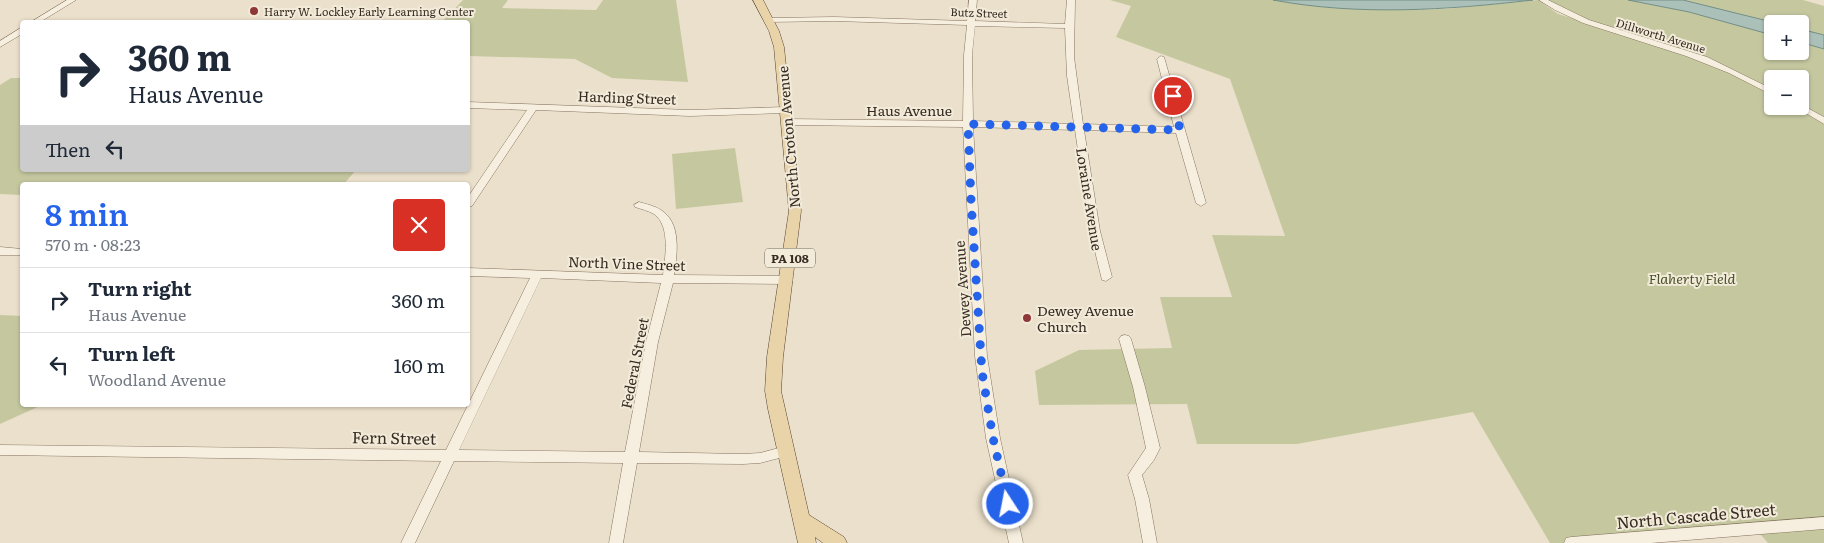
<!DOCTYPE html>
<meta charset="utf-8">
<style>
:root{--surface:#fff;--page:#f6f6f7;--text:#1f2937;--muted:#747a83;--line:#e0e1e3;--accent:#2563eb}
body{margin:0;font-family:Literata,serif;background:var(--page);color:var(--text);height:100vh;display:flex;flex-direction:column;font-size:19px;white-space:nowrap}
*{box-sizing:border-box;margin:0}
p{font-size:16px;color:var(--muted)}
.icon{flex:none;width:28px;height:28px;fill:none;stroke:currentColor;stroke-width:2;stroke-linecap:round;stroke-linejoin:round}
.map{position:relative;flex:1;overflow:hidden}
.details{position:absolute;left:20px;top:182px;width:450px;height:225px;display:flex;flex-direction:column;background:var(--surface);border-radius:5px;box-shadow:0 1px 4px #0004}
.details>*{flex:none}
.top-card{position:absolute;left:20px;top:20px;width:450px;height:152px;border-radius:5px;box-shadow:0 1px 4px #0004;background:#fff;color:var(--text);overflow:hidden}
.controls{position:absolute;left:1764px;top:15px;display:grid;gap:10px}
.controls a{display:grid;place-items:center;width:45px;height:45px;border-radius:5px;background:var(--surface);box-shadow:0 1px 4px #0004;font-size:25px}
.pin{position:absolute;display:grid;place-items:center;width:42px;height:42px;color:#fff;margin:-21px;border:2px solid #fff;border-radius:50%;box-shadow:0 1px 5px #0007}
.me{position:absolute;width:55px;margin:-28px;rotate:349deg;stroke-linejoin:round;filter:drop-shadow(0 0 4px #0008)}
.turn{display:flex;align-items:center;gap:18px;height:105px;padding:0 25px;font-size:22px}
.turn .icon{width:65px;height:65px;stroke-width:2.5}
.turn b{display:block;font-size:35px;line-height:42px}
.then{display:flex;align-items:center;height:48px;padding:0 25px;background:#0003;gap:10px;font-size:19px}
.round{display:grid;place-items:center;flex:none;width:52px;height:52px;border-radius:5px;background:var(--page)}
.summary{display:flex;align-items:center;justify-content:space-between;height:85px;padding:0 25px}
h1{font-size:30px;font-weight:600;line-height:38px;color:var(--accent)}
ul{padding:0;list-style:none}
li{display:flex;align-items:center;gap:15px;height:65px;padding:0 25px;border-top:1px solid var(--line)}
li div{flex:1}
li b{display:block;font-size:19px}
li em{font-style:normal}
.map>svg:first-child{display:block}
.green{fill:#c5c89f;fill-rule:evenodd}
.water{fill:#abc0b9;stroke:#728e86}
.lines{fill:none;stroke-linecap:round;stroke-linejoin:round}
.minor-casing{stroke:#867461;stroke-width:1}
.major-casing{stroke:#554234;stroke-width:1}
.minor{fill:#f6eede;fill-rule:evenodd}
.major{fill:#e9d3a8;fill-rule:evenodd}
.route{stroke:#2563eb;stroke-width:9;stroke-dasharray:0 16.2}
.poi-dot{fill:#8f3739;stroke:#f3ebda;stroke-width:2}
.labels{text-anchor:middle;dominant-baseline:central;stroke-width:4;stroke-linejoin:round;paint-order:stroke}
.far-poi-label{font-size:11px;fill:#382c22;stroke:#f3ebda;text-anchor:start}
.far-street-label{font-size:11px;fill:#382c22;stroke:#f3ebda}
.shield{fill:#f3ebda;stroke:#706559;stroke-width:1}
.shield-label{font-size:12px;font-weight:bold;fill:#382c22}
.street-label{font-size:14px;fill:#382c22;stroke:#f3ebda}
.park-label{font-size:14px;font-style:italic;fill:#4a532b;stroke:#f3ebda}
.poi-label{font-size:14px;fill:#382c22;stroke:#f3ebda;text-anchor:start}
.near-street-label{font-size:16px;fill:#382c22;stroke:#f3ebda}
</style>
<div class="map">
<svg width="1824" height="543" viewBox="0 0 1824 543">
<rect width="100%" height="100%" fill="#ebe0cb"/>
<g class="green">
<polygon points="463,0 508,0 502,8 596,10 603,0 676,0 688,82 612,78 575,59 468,56 468,22 442,22"/>
<path d="M 1110,0 L 1273,0 L 1348,8 L 1401,10 L 1445,9 L 1538,0 L 1558,14 L 1574,19 L 1548,0 L 1628,0 L 1689,12 L 1772,35 L 1772,51 L 1800,51 L 1800,42 L 1824,49 L 1824,543 L 1768,543 L 1755,528 L 1572,543 L 1550,543 L 1473,412 L 1297,444 L 1197,444 L 1187,404 L 1039,405 L 1035,371 L 1079,350 L 1172,348 L 1160,297 L 1232,297 L 1212,235 L 1285,236 L 1230,79 L 1116,37 L 1131,6 ZM 1772,79 L 1800,79 L 1800,106 L 1772,106 Z"/>
<polygon points="1683,0 1803,0 1824,6 1824,35 1800,29 1800,24 1780,24"/>
<polygon points="11,78 22,78 22,170 356,170 343,185 22,185 22,195 0,194 0,85"/>
<polygon points="735,148 743,202 676,209 672,154"/>
<polygon points="0,315 22,316 22,405 42,405 0,424"/>
</g>
<g class="water">
<path d="M 1273,0 L 1533,0 C 1447,10 1359,16 1273,0 Z"/>
<polygon points="1628,0 1683,0 1780,24 1772,24 1772,35 1689,12"/>
<polygon points="1800,29 1824,35 1824,49 1800,42"/>
</g>
<g class="lines">
<g class="minor-casing">
<g id="minor">
<polygon points="67,0 76,0 40,22 31,22"/>
<path d="M 969,0 L 977,0 L 975,21 L 1065,24 L 1067,0 L 1075,0 L 1074,57 L 1083,124 L 1174,127 L 1157,59 L 1161,56 L 1164,57 L 1206,203 L 1201,206 L 1196,203 L 1176,133 L 1084,130 L 1100,231 L 1112,277 L 1106,281 L 1102,280 L 1090,231 L 1075,130 L 973,127 L 987,356 L 1000,438 L 1023,543 L 1009,543 L 986,438 L 975,356 L 963,127 L 787,125 L 782,122 L 787,119 L 963,121 L 964,55 L 967,25 L 834,21 L 769,22 L 765,20 L 769,18 L 834,17 L 967,21 ZM 975,26 L 1065,28 L 1067,76 L 1074,124 L 973,121 L 972,55 Z"/>
<polygon points="1539,0 1548,0 1589,20 1707,57 1772,89 1772,95 1729,73 1686,56 1583,23 1555,10"/>
<polygon points="19,29 22,29 22,34 0,47 0,41"/>
<polygon points="468,102 690,110 785,107 790,110 785,113 690,116 536,110 472,206 468,207 468,197 527,110 468,108"/>
<polygon points="1800,104 1824,117 1824,124 1794,106 1800,106"/>
<path d="M 639,202 C 646,204 655,206 661,210 C 682,223 677,255 674,275 L 787,276 L 793,280 L 787,284 L 673,283 L 658,342 L 639,452 L 743,454 L 760,453 L 786,446 L 791,447 L 793,451 L 791,455 L 760,463 L 743,464 L 637,463 L 623,543 L 609,543 L 623,463 L 454,461 L 415,543 L 401,543 L 441,461 L 0,455 L 0,445 L 446,450 L 530,278 L 468,276 L 468,268 L 663,275 C 665,259 671,226 654,214 C 649,211 641,209 635,207 L 634,205 ZM 541,278 L 661,283 L 646,342 L 625,452 L 459,450 Z"/>
<polygon points="0,247 22,249 22,255 0,255"/>
<polygon points="1125,335 1129,336 1131,339 1145,387 1160,448 1154,460 1142,475 1149,499 1157,543 1143,543 1135,499 1128,475 1146,448 1133,387 1119,339 1121,336"/>
<polygon points="1824,517 1824,529 1651,543 1564,543 1566,538 1571,537"/>
</g>
</g>
<g class="major-casing">
<polygon id="major" points="753,0 763,0 779,31 784,47 801,211 783,357 781,391 809,515 844,537 847,543 823,543 815,537 816,543 798,543 768,409 765,391 767,357 789,211 774,47 769,31"/>
</g>
<use href="#minor" class="minor"/>
<use href="#major" class="major"/>
</g>
<g class="lines">
<polyline class="route" points="1008,504 993,438 982,372 971,200 968,124 1180,130 1173,96"/>
</g>
<g class="poi-dot">
<circle cx="254" cy="11" r="5"/>
<circle cx="1027" cy="318" r="5"/>
</g>
<g class="labels">
<g class="far-poi-label">
<text x="264" y="11">Harry W. Lockley Early Learning Center</text>
</g>
<g class="far-street-label">
<text transform="translate(979 12) rotate(2)">Butz Street</text>
<text transform="translate(1661 35) rotate(17)">Dillworth Avenue</text>
</g>
<rect class="shield" x="765" y="248.5" width="50" height="19" rx="4"/>
<g class="shield-label">
<text x="790" y="258">PA 108</text>
</g>
<g class="street-label">
<text transform="translate(627 97) rotate(2)">Harding Street</text>
<text x="909" y="110">Haus Avenue</text>
<text transform="translate(788 137) rotate(-95)">North Croton Avenue</text>
<text transform="translate(1090 199) rotate(81)">Loraine Avenue</text>
<text transform="translate(627 263) rotate(2)">North Vine Street</text>
<text transform="translate(962 289) rotate(-94)">Dewey Avenue</text>
<text transform="translate(634 363) rotate(-79)">Federal Street</text>
</g>
<g class="park-label">
<text x="1692" y="278">Flaherty Field</text>
</g>
<g class="poi-label">
<text x="1037" y="310">Dewey Avenue<tspan x="1037" dy="16">Church</tspan></text>
</g>
<g class="near-street-label">
<text transform="translate(394 437) rotate(1)">Fern Street</text>
<text transform="translate(1696 515) rotate(-5)">North Cascade Street</text>
</g>
</g>
</svg>
<div class="controls">
<a>+</a>
<a>−</a>
</div>
<div class="pin" style="left:1173px;top:96px;background:#d93025"><svg class="icon" aria-label="arrive" viewBox="0 0 24 24"><path d="M6 21V4h12l-3 4 3 4H6"/></svg></div>
<svg class="me" style="left:1008px;top:504px" viewBox="-20 -20 40 40"><circle r="17" fill="#2563eb" stroke="#fff" stroke-width="3"/><path d="M0-11L8 9 0 5-8 9z" fill="#fff"/></svg>
<div class="top-card">
<div class="turn"><svg class="icon" aria-label="right" viewBox="0 0 24 24"><path d="M7 20v-9h11M14 6l5 5-5 5"/></svg><div><b>360 m</b>Haus Avenue</div></div>
<div class="then">Then<svg class="icon" aria-label="left" viewBox="0 0 24 24"><path d="M17 20v-9H6M10 6l-5 5 5 5"/></svg></div>
</div>
<section class="details">
<div class="summary"><div><h1>8 min</h1><p>570 m · 08:23</p></div><a class="round" style="background:#d93025;color:#fff"><svg class="icon" aria-label="close" viewBox="0 0 24 24"><path d="M6 6l12 12M18 6L6 18"/></svg></a></div>
<ul>
<li><svg class="icon" aria-label="right" viewBox="0 0 24 24"><path d="M7 20v-9h11M14 6l5 5-5 5"/></svg><div><b>Turn right</b><p>Haus Avenue</p></div><em>360 m</em></li>
<li><svg class="icon" aria-label="left" viewBox="0 0 24 24"><path d="M17 20v-9H6M10 6l-5 5 5 5"/></svg><div><b>Turn left</b><p>Woodland Avenue</p></div><em>160 m</em></li>
</ul>
</section>
</div>
